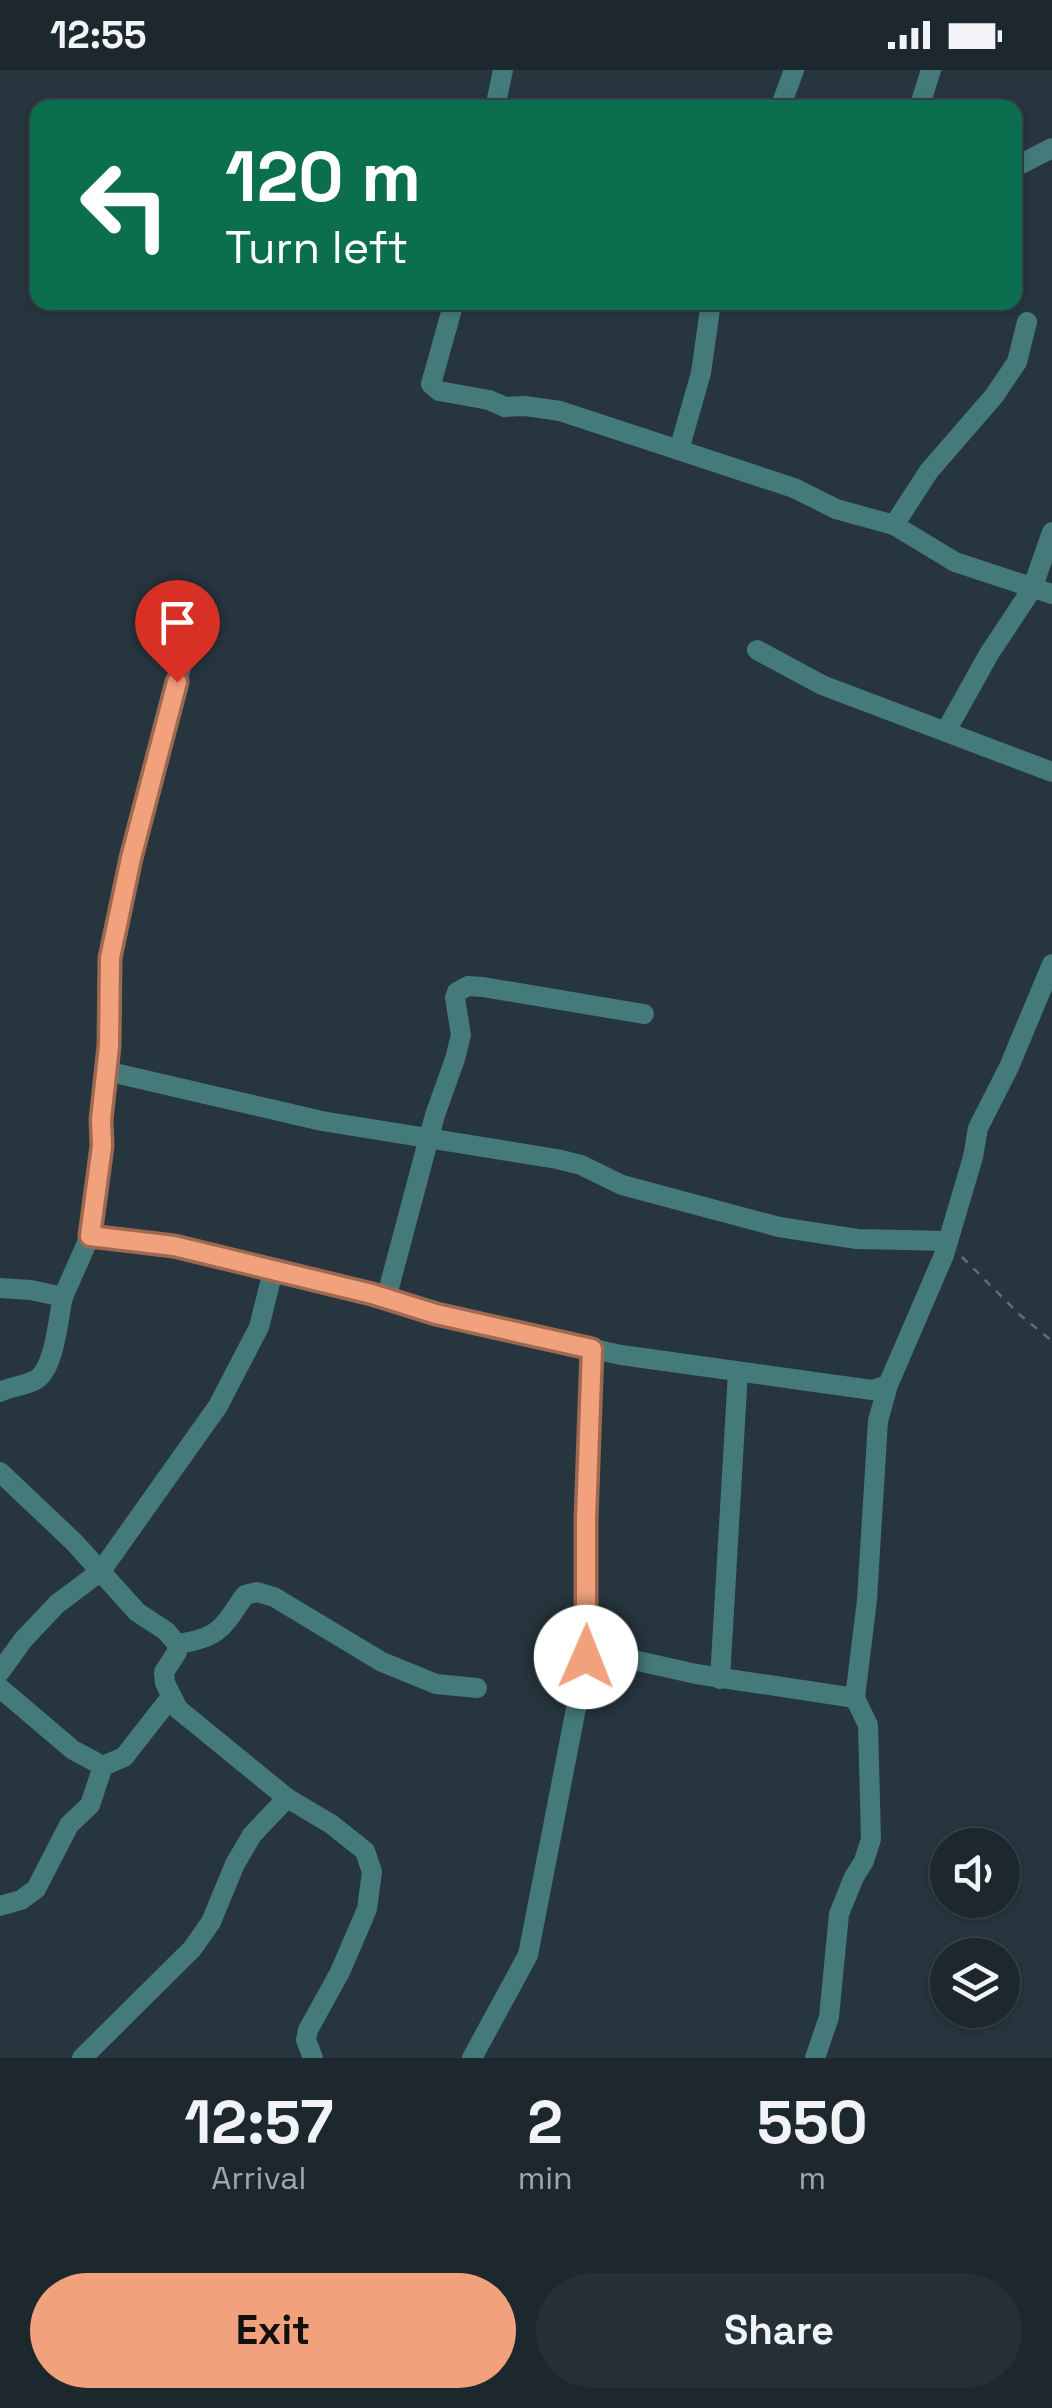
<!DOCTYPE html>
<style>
:root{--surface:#1c282e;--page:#253036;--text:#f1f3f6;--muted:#a0a6aa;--line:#3a444a;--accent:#f1a17c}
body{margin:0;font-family:"Space Grotesk",sans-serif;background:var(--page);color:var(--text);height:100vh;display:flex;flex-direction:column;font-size:38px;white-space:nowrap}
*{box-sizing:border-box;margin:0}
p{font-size:32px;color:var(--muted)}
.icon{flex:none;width:55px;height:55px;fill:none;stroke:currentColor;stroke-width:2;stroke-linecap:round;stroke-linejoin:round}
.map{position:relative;height:1988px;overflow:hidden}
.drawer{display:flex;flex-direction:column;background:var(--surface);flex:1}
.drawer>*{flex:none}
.banner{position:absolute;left:30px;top:30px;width:992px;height:210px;border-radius:20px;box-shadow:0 2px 8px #0004,0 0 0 2px var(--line);background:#0b6e4f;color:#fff;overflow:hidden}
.controls{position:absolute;left:930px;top:1758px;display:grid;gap:20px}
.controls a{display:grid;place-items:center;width:90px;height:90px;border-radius:50%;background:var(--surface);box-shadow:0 2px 8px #0004,0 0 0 2px var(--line);font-size:50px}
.pin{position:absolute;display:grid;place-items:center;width:85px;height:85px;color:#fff;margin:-102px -42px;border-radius:50% 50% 50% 0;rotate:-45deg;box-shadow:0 0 10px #0007}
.pin .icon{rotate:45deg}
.me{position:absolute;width:110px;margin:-55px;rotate:1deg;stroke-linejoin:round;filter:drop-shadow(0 0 8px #0008)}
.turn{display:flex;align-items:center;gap:35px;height:210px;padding:0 30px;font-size:45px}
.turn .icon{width:130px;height:130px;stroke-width:2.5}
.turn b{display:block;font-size:70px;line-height:85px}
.eta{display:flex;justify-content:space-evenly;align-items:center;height:170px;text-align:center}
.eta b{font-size:60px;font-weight:700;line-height:70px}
.primary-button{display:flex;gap:20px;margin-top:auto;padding:20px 30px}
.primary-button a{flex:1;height:115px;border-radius:60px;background:var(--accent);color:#111;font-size:40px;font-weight:700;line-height:115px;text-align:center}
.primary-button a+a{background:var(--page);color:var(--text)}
.status{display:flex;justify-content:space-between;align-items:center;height:70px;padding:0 50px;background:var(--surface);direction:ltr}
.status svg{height:28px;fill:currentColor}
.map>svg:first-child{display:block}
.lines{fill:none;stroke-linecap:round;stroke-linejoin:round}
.path{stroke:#616e76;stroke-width:2.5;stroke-dasharray:8 8;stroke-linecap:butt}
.minor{stroke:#447a7a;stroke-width:20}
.route-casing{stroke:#9d6951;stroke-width:25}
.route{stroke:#f1a17c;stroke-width:18}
</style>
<div class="status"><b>12:55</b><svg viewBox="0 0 49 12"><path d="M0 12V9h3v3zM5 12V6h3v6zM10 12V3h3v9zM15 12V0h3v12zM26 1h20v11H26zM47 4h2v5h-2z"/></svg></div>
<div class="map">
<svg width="1052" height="1988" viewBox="0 0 1052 1988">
<rect width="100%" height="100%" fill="#26353e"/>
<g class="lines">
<polyline class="path" points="962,1187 1020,1245 1052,1271"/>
<g class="minor">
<polyline points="495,38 503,0"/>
<polyline points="780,38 794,0"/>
<polyline points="919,38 931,0"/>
<polyline points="1015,97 1052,78"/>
<polyline points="454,232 431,314 439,321 489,330 505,337 525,336 560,341 794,418 836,439 894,455 955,492 1052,524"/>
<polyline points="679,380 701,303 711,232"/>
<polyline points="894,455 929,401 994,326 1017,292 1027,252"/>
<polyline points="757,580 822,615 1052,702"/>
<polyline points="946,661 989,584 1032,519 1052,462"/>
<polyline points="106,1001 322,1051 557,1089 581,1095 622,1115 779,1157 857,1169 948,1171"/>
<polyline points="90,1166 173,1176 372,1224 435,1244 621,1285 872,1320 888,1315"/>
<path d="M 0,1218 L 31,1220 L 63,1227 C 58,1248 55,1297 37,1309 C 27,1316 11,1316 0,1322"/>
<polyline points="63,1227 90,1166 102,1076 101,1050 109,976 109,888 115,853 184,586"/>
<polyline points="386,1229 435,1045 455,989 461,965 455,928 457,922 468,916 483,917 644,944"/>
<polyline points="0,1402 74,1472 137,1542 166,1561 177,1574 177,1582 164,1602 165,1613 178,1639 287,1728 331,1754 365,1781 372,1802 367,1839 340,1902 308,1960 306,1970 313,1988"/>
<path d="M 177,1574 C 220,1568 222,1558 245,1525 L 257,1522 L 274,1527 L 382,1592 L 436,1614 L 477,1618"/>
<polyline points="586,1587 586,1449 593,1279"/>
<polyline points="0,1602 23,1570 57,1534 101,1501 218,1336 259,1257 273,1201"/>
<polyline points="720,1609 738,1302"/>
<polyline points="0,1618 73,1680 103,1696 124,1687 171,1627"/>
<polyline points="0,1836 21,1830 36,1819 69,1755 90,1735 103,1696"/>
<polyline points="82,1988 192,1879 211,1852 235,1794 252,1765 287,1728"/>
<polyline points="472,1988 528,1885 586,1587 629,1589 696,1604 855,1628"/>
<polyline points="815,1988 829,1947 839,1844 854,1807 864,1791 871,1769 868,1655 855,1628 867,1530 878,1351 888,1315 944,1185 973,1087 978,1058 1009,997 1052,894"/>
</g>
</g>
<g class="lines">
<g class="route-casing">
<polyline id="route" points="177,612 131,788 110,888 109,976 101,1050 102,1076 90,1166 174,1176 372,1224 436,1244 592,1279 586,1449 586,1587"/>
</g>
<use href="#route" class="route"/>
</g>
</svg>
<div class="controls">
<a><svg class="icon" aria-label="sound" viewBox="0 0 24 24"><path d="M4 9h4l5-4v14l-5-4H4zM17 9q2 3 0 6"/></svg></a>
<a><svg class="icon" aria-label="layers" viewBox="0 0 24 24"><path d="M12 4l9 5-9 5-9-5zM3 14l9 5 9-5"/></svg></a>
</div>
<div class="pin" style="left:177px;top:612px;background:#d93025"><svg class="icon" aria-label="arrive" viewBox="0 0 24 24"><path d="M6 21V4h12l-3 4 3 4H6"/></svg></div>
<svg class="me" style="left:586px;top:1587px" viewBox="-20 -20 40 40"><circle r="19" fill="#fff"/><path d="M0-13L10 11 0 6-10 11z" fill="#f1a17c"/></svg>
<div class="banner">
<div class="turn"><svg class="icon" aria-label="left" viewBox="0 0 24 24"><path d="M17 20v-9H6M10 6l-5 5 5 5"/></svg><div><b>120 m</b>Turn left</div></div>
</div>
</div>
<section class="drawer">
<div class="eta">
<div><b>12:57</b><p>Arrival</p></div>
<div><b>2</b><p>min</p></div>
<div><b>550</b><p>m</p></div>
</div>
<div class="primary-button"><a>Exit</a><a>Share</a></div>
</section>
